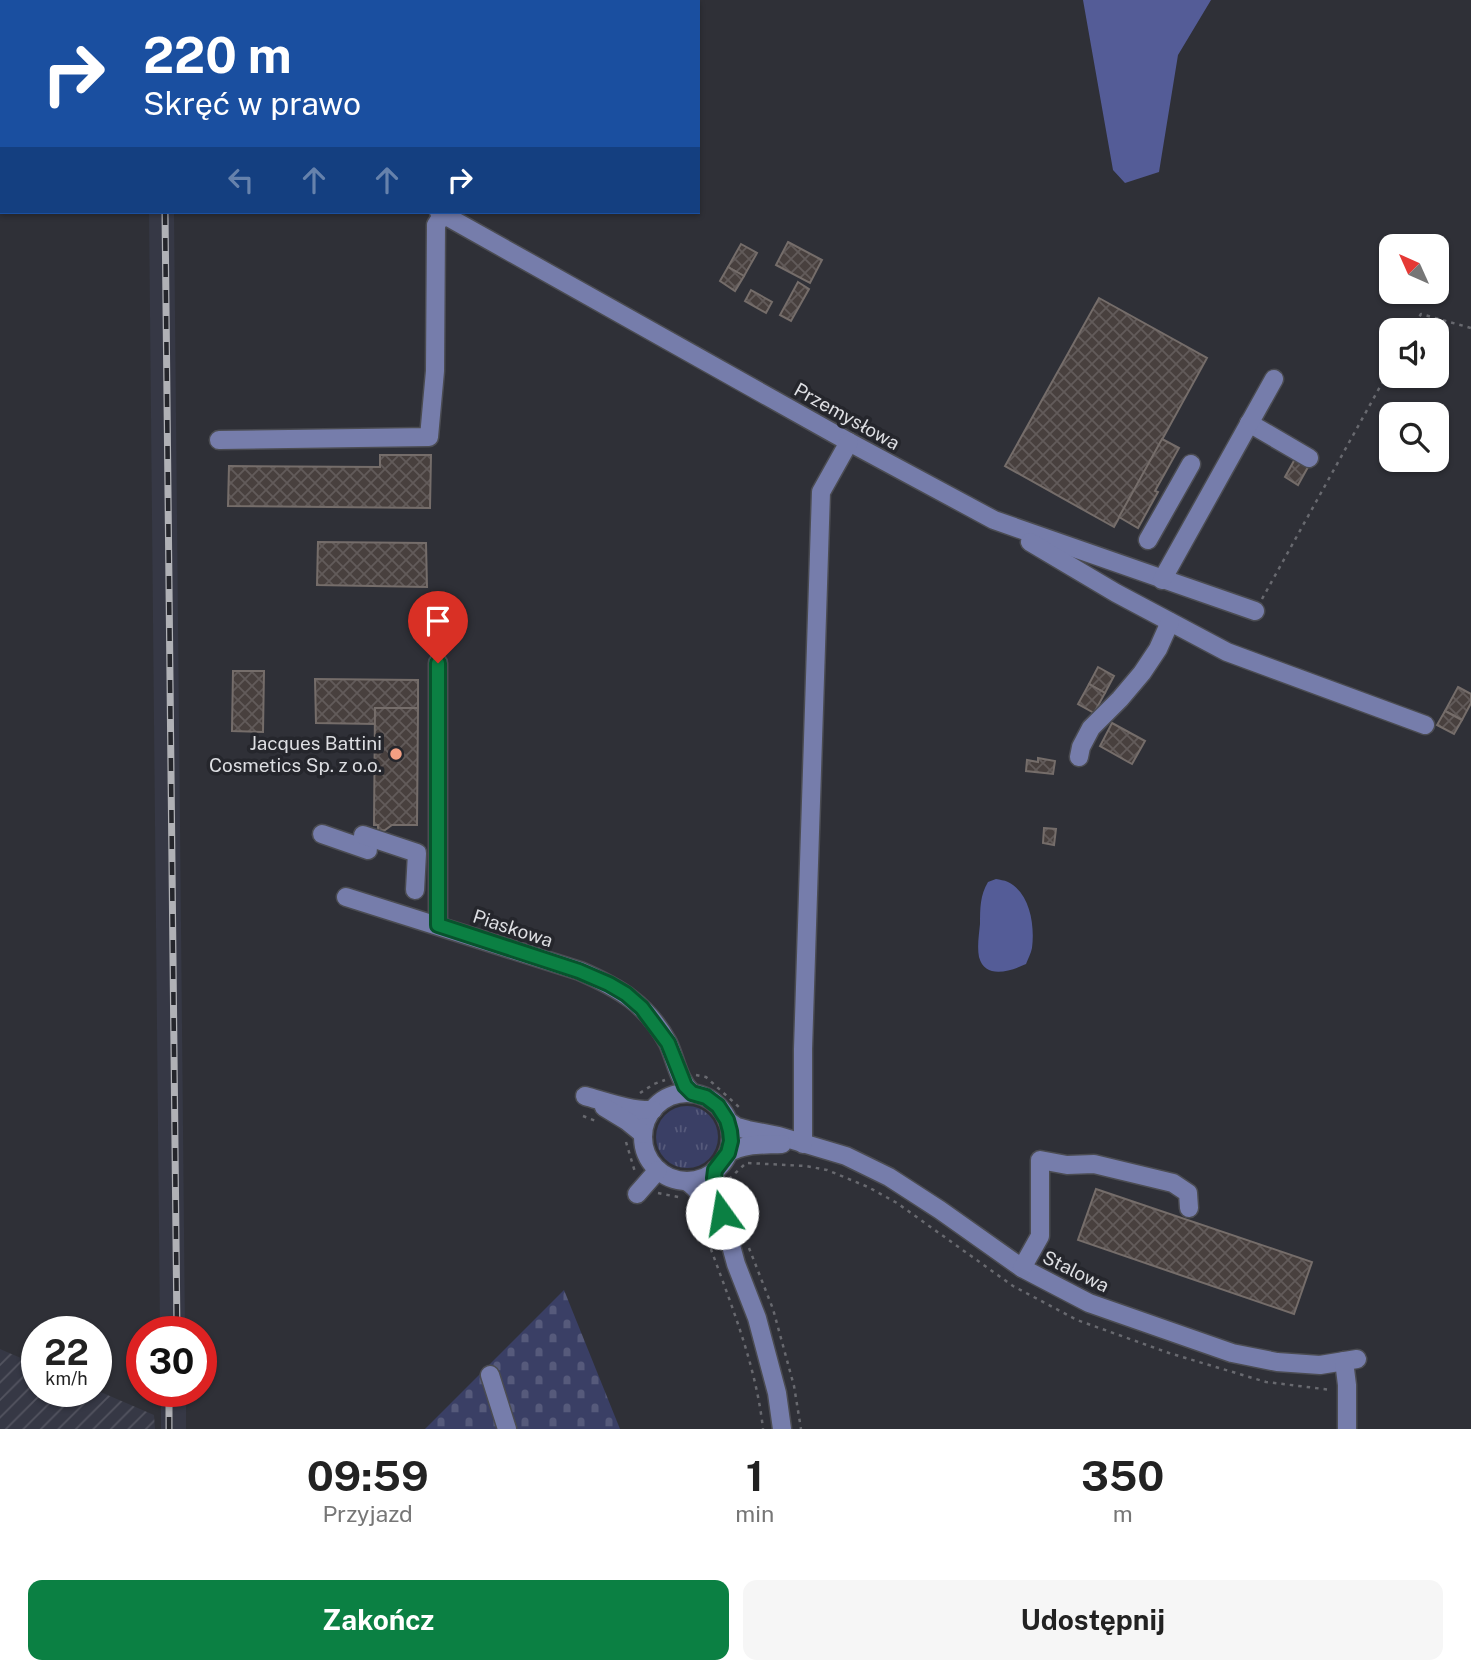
<!DOCTYPE html>
<html lang="pl">
<meta charset="utf-8">
<style>
:root{--surface:#fff;--page:#f6f6f6;--text:#222;--muted:#767676;--accent:#0b8043}
body{margin:0;font-family:"Public Sans",sans-serif;background:var(--page);color:var(--text);height:100vh;display:flex;flex-direction:column;font-size:26px;white-space:nowrap}
*{box-sizing:border-box;margin:0}
p{font-size:23px;color:var(--muted)}
.icon{flex:none;width:38px;height:38px;fill:none;stroke:currentColor;stroke-width:2;stroke-linecap:round;stroke-linejoin:round}
.map{position:relative;height:1429px;overflow:hidden}
.panel{display:flex;flex-direction:column;background:var(--surface);flex:1}
.panel>*{flex:none}
.top-card{position:absolute;left:0px;top:0px;width:700px;height:214px;box-shadow:0 2px 5px #0004;background:#1a4fa0;color:#fff;overflow:hidden}
.needle{width:46px;rotate:315deg}
.controls{position:absolute;left:1379px;top:234px;display:grid;gap:14px}
.controls a{display:grid;place-items:center;width:70px;height:70px;border-radius:14px;background:var(--surface);box-shadow:0 2px 5px #0004;font-size:35px}
.speed{position:absolute;left:21px;top:1316px;display:flex;gap:14px;font-size:35px;font-weight:700;text-align:center}
.speed>*{display:grid;place-content:center;width:91px;height:91px;border-radius:50%;background:var(--surface);box-shadow:0 2px 5px #0004;line-height:1}
.speed small{font-size:18px;font-weight:400}
.speed .limit{border:10px solid #d22;background:#fff;color:#111}
.pin{position:absolute;display:grid;place-items:center;width:60px;height:60px;color:#fff;margin:-72px -30px;border-radius:50% 50% 50% 0;rotate:-45deg;box-shadow:0 0 7px #0007}
.pin .icon{rotate:45deg}
.me{position:absolute;width:77px;margin:-38px;rotate:347deg;stroke-linejoin:round;filter:drop-shadow(0 0 5px #0008)}
.turn{display:flex;align-items:center;gap:24px;height:147px;padding:0 28px;font-size:32px}
.turn .icon{width:91px;height:91px;stroke-width:2.5}
.turn b{display:block;font-size:49px;line-height:60px}
.lanes{display:flex;align-items:center;height:66px;padding:0 28px;background:#0003;justify-content:center;gap:35px;direction:ltr}
.lanes .off{opacity:.35}
.eta{display:flex;justify-content:space-evenly;align-items:center;height:119px;text-align:center}
.eta b{font-size:42px;font-weight:700;line-height:49px}
.primary-button{display:flex;gap:14px;margin-top:auto;padding:14px 28px}
.primary-button a{flex:1;height:80px;border-radius:14px;background:var(--accent);color:#fff;font-size:28px;font-weight:700;line-height:80px;text-align:center}
.primary-button a+a{background:var(--page);color:var(--text)}
.map>svg:first-child{display:block}
.built{fill:#363845}
.industrial{fill:url(#industrial-furrows)}
.grass{fill:url(#grass-tufts)}
.cemetery{fill:url(#cemetery-stones)}
.water{fill:#545c97}
.building{fill:url(#building-cross-hatch);stroke:#756d6a;stroke-width:2}
.lines{fill:none;stroke-linecap:round;stroke-linejoin:round}
.minor-casing{stroke:#4b4c52;stroke-width:21}
.path{stroke:#68696f;stroke-width:2.5;stroke-dasharray:3.5 5;stroke-linecap:butt}
.minor{stroke:#767dab;stroke-width:18}
.rail-casing{stroke:#b0b1b6;stroke-width:7}
.rail{stroke:#25262c;stroke-width:4.5;stroke-dasharray:13;stroke-linecap:butt}
.route-casing{stroke:#07532c;stroke-width:18}
.route{stroke:#0b8043;stroke-width:12}
.poi-dot{fill:#f39f83;stroke:#25262c;stroke-width:2.5}
.labels{text-anchor:middle;dominant-baseline:central;stroke-width:7;stroke-linejoin:round;paint-order:stroke}
.street-label{font-size:19px;fill:#dddee2;stroke:#25262c}
.poi-label{font-size:19px;fill:#dddee2;stroke:#25262c;text-anchor:end}
</style>
<div class="map">
<svg width="1471" height="1429" viewBox="0 0 1471 1429">
<defs>
<pattern id="industrial-furrows" width="10" height="10" patternUnits="userSpaceOnUse" patternTransform="scale(1.75)"><rect width="10" height="10" fill="#363845"/><path d="M-1 1l2-2M0 10L10 0M9 11l2-2" fill="none" stroke="#535460"/></pattern>
<pattern id="grass-tufts" width="24" height="20" patternUnits="userSpaceOnUse" patternTransform="scale(1.75)"><rect width="24" height="20" fill="#3a3f65"/><path d="M3 7l-1-3M5 7V3M7 7l1-3M15 17l-1-3M17 17v-4M19 17l1-3" fill="none" stroke="#565a7b"/></pattern>
<pattern id="cemetery-stones" width="16" height="16" patternUnits="userSpaceOnUse" patternTransform="scale(1.75)"><rect width="16" height="16" fill="#3a3f65"/><path d="M2 7V4a2 2 0 0 1 4 0v3zM10 15v-3a2 2 0 0 1 4 0v3z" fill="#565a7b"/></pattern>
<pattern id="building-cross-hatch" width="8" height="8" patternUnits="userSpaceOnUse" patternTransform="scale(1.75)"><rect width="8" height="8" fill="#48403e"/><path d="M0 0l8 8M0 8l8-8" fill="none" stroke="#625b5a"/></pattern>
</defs>
<rect width="100%" height="100%" fill="#2f3037"/>
<g class="built">
<polygon points="149,212 174,212 185,1332 160,1332"/>
<rect x="161" y="1391" width="25" height="38"/>
</g>
<polygon class="industrial" points="0,1349 37,1365 37,1391 96,1390 154,1415 155,1429 0,1429"/>
<circle class="grass" cx="687" cy="1137" r="31"/>
<polygon class="cemetery" points="564,1290 620,1429 425,1429"/>
<g class="water">
<polygon points="1083,0 1211,0 1178,55 1159,172 1125,183 1113,170"/>
<path d="M 996,879 C 1000,880 1004,880 1008,882 C 1030,893 1035,925 1032,948 C 1031,953 1028,959 1026,964 C 1011,971 985,980 979,957 C 977,947 979,934 980,924 C 980,909 980,895 988,882 Z"/>
</g>
<g class="building">
<polygon points="788,242 822,260 810,283 776,265"/>
<polygon points="741,244 757,253 744,276 728,267"/>
<polygon points="728,267 744,276 735,291 720,281"/>
<polygon points="798,282 809,289 791,321 780,315"/>
<polygon points="751,290 772,302 766,313 745,301"/>
<polygon points="1099,298 1207,358 1114,527 1005,466"/>
<polygon points="1162,439 1179,448 1155,491 1158,492 1138,528 1119,517"/>
<polygon points="380,455 431,455 430,508 228,506 229,466 380,467"/>
<polygon points="1295,459 1308,467 1298,485 1285,477"/>
<polygon points="318,542 426,543 427,587 317,585"/>
<polygon points="1098,667 1114,676 1105,693 1089,684"/>
<polygon points="233,671 264,671 263,732 232,731"/>
<polygon points="315,679 418,680 418,708 375,708 375,724 316,723"/>
<polygon points="1089,684 1105,693 1094,713 1078,704"/>
<polygon points="1458,687 1471,694 1471,703 1462,720 1445,711"/>
<polygon points="375,708 418,708 417,825 392,825 385,830 378,831 378,825 374,825"/>
<polygon points="1445,711 1462,720 1454,734 1437,725"/>
<polygon points="1112,723 1145,741 1132,764 1100,746"/>
<polygon points="1038,758 1055,761 1053,774 1026,771 1027,760 1038,762"/>
<polygon points="1044,828 1056,829 1054,845 1043,843"/>
<polygon points="1096,1189 1312,1262 1294,1314 1078,1240"/>
</g>
<g class="lines">
<g class="minor-casing">
<g id="minor">
<polyline points="57,0 60,2"/>
<polyline points="200,0 200,2"/>
<polyline points="439,212 849,442 994,520 1255,611"/>
<polyline points="1249,423 1309,458"/>
<polyline points="219,440 429,437 435,371 436,225 443,214"/>
<polyline points="1148,540 1191,464"/>
<polyline points="1030,542 1116,593 1227,652 1425,725"/>
<polyline points="1162,580 1274,379"/>
<polyline points="1079,757 1081,747 1091,728 1120,699 1142,673 1158,649 1170,622"/>
<polyline points="322,834 368,850"/>
<polyline points="363,835 417,853 415,890"/>
<path d="M 346,897 L 580,971 C 619,988 647,1004 668,1043 C 676,1060 678,1080 692,1093"/>
<polyline points="438,925 438,663"/>
<circle cx="687" cy="1137" r="44"/>
<path d="M 585,1096 C 607,1102 631,1111 653,1110"/>
<polyline points="604,1107 627,1121 643,1134"/>
<polyline points="727,1120 737,1127 748,1130 779,1136 846,1156 889,1177 940,1210 1022,1268 1089,1303 1232,1353 1277,1362 1320,1365 1357,1359"/>
<polyline points="803,1144 803,1049 821,492 849,442"/>
<path d="M 728,1153 C 745,1143 763,1145 782,1144"/>
<polyline points="715,1170 714,1178 715,1187 736,1264 757,1318 777,1393 782,1429"/>
<path d="M 686,1181 C 703,1191 709,1212 718,1229"/>
<polyline points="637,1194 658,1170"/>
<polyline points="1022,1268 1040,1236 1040,1160 1067,1165 1094,1164 1173,1183 1188,1193 1189,1208"/>
<polyline points="1344,1361 1347,1385 1347,1429"/>
<polyline points="490,1375 507,1429"/>
</g>
</g>
<g class="path">
<polyline points="1411,331 1421,314 1471,328"/>
<polyline points="1262,599 1391,367"/>
<polyline points="696,1075 706,1077 740,1108"/>
<polyline points="640,1093 654,1084 665,1080"/>
<polyline points="583,1116 596,1121"/>
<polyline points="626,1142 635,1172"/>
<polyline points="748,1163 806,1166 827,1170 868,1187 897,1203 1013,1286 1077,1320 1169,1353 1266,1382 1332,1390"/>
<polyline points="729,1179 745,1164"/>
<polyline points="658,1193 683,1198"/>
<path d="M 708,1241 C 730,1302 756,1364 763,1429"/>
<polyline points="749,1248 773,1309 794,1386 801,1429"/>
</g>
<use href="#minor" class="minor"/>
<g class="rail-casing">
<g id="rail">
<polyline points="164,0 164,2"/>
<polyline points="165,212 177,1332"/>
<polyline points="169,1391 169,1429"/>
</g>
</g>
<use href="#rail" class="rail"/>
</g>
<g class="lines">
<g class="route-casing">
<polyline id="route" points="438,663 438,925 579,971 609,984 626,994 642,1008 668,1043 685,1086 692,1093 706,1097 718,1106 727,1120 730,1131 731,1141 728,1153 715,1170 714,1178 722,1213"/>
</g>
<use href="#route" class="route"/>
</g>
<circle class="poi-dot" cx="396" cy="754" r="7"/>
<g class="labels">
<g class="street-label">
<text transform="translate(847 416) rotate(29)">Przemysłowa</text>
<text transform="translate(513 928) rotate(18)">Piaskowa</text>
<text transform="translate(1076 1271) rotate(26)">Stalowa</text>
</g>
<g class="poi-label">
<text x="382" y="743">Jacques Battini<tspan x="382" dy="22">Cosmetics Sp. z o.o.</tspan></text>
</g>
</g>
</svg>
<div class="controls">
<a><svg class="needle" viewBox="-14 -14 28 28"><path d="M0-13l5 13h-10z" fill="#e53935"/><path d="M0 13l5-13h-10z" fill="#767676"/></svg></a>
<a><svg class="icon" aria-label="sound" viewBox="0 0 24 24"><path d="M4 9h4l5-4v14l-5-4H4zM17 9q2 3 0 6"/></svg></a>
<a><svg class="icon" aria-label="search" viewBox="0 0 24 24"><circle cx="10" cy="10" r="6"/><path d="M15 15l6 6"/></svg></a>
</div>
<div class="speed"><div>22<small>km/h</small></div><div class="limit">30</div></div>
<div class="pin" style="left:438px;top:663px;background:#d93025"><svg class="icon" aria-label="arrive" viewBox="0 0 24 24"><path d="M6 21V4h12l-3 4 3 4H6"/></svg></div>
<svg class="me" style="left:722px;top:1213px" viewBox="-20 -20 40 40"><circle r="19" fill="#fff"/><path d="M0-13L10 11 0 6-10 11z" fill="#0b8043"/></svg>
<div class="top-card">
<div class="turn"><svg class="icon" aria-label="right" viewBox="0 0 24 24"><path d="M7 20v-9h11M14 6l5 5-5 5"/></svg><div><b>220 m</b>Skręć w prawo</div></div>
<div class="lanes"><svg class="icon off" aria-label="left" viewBox="0 0 24 24"><path d="M17 20v-9H6M10 6l-5 5 5 5"/></svg><svg class="icon off" aria-label="ahead" viewBox="0 0 24 24"><path d="M12 20V5M6 11l6-6 6 6"/></svg><svg class="icon off" aria-label="ahead" viewBox="0 0 24 24"><path d="M12 20V5M6 11l6-6 6 6"/></svg><svg class="icon" aria-label="right" viewBox="0 0 24 24"><path d="M7 20v-9h11M14 6l5 5-5 5"/></svg></div>
</div>
</div>
<section class="panel">
<div class="eta">
<div><b>09:59</b><p>Przyjazd</p></div>
<div><b>1</b><p>min</p></div>
<div><b>350</b><p>m</p></div>
</div>
<div class="primary-button"><a>Zakończ</a><a>Udostępnij</a></div>
</section>
